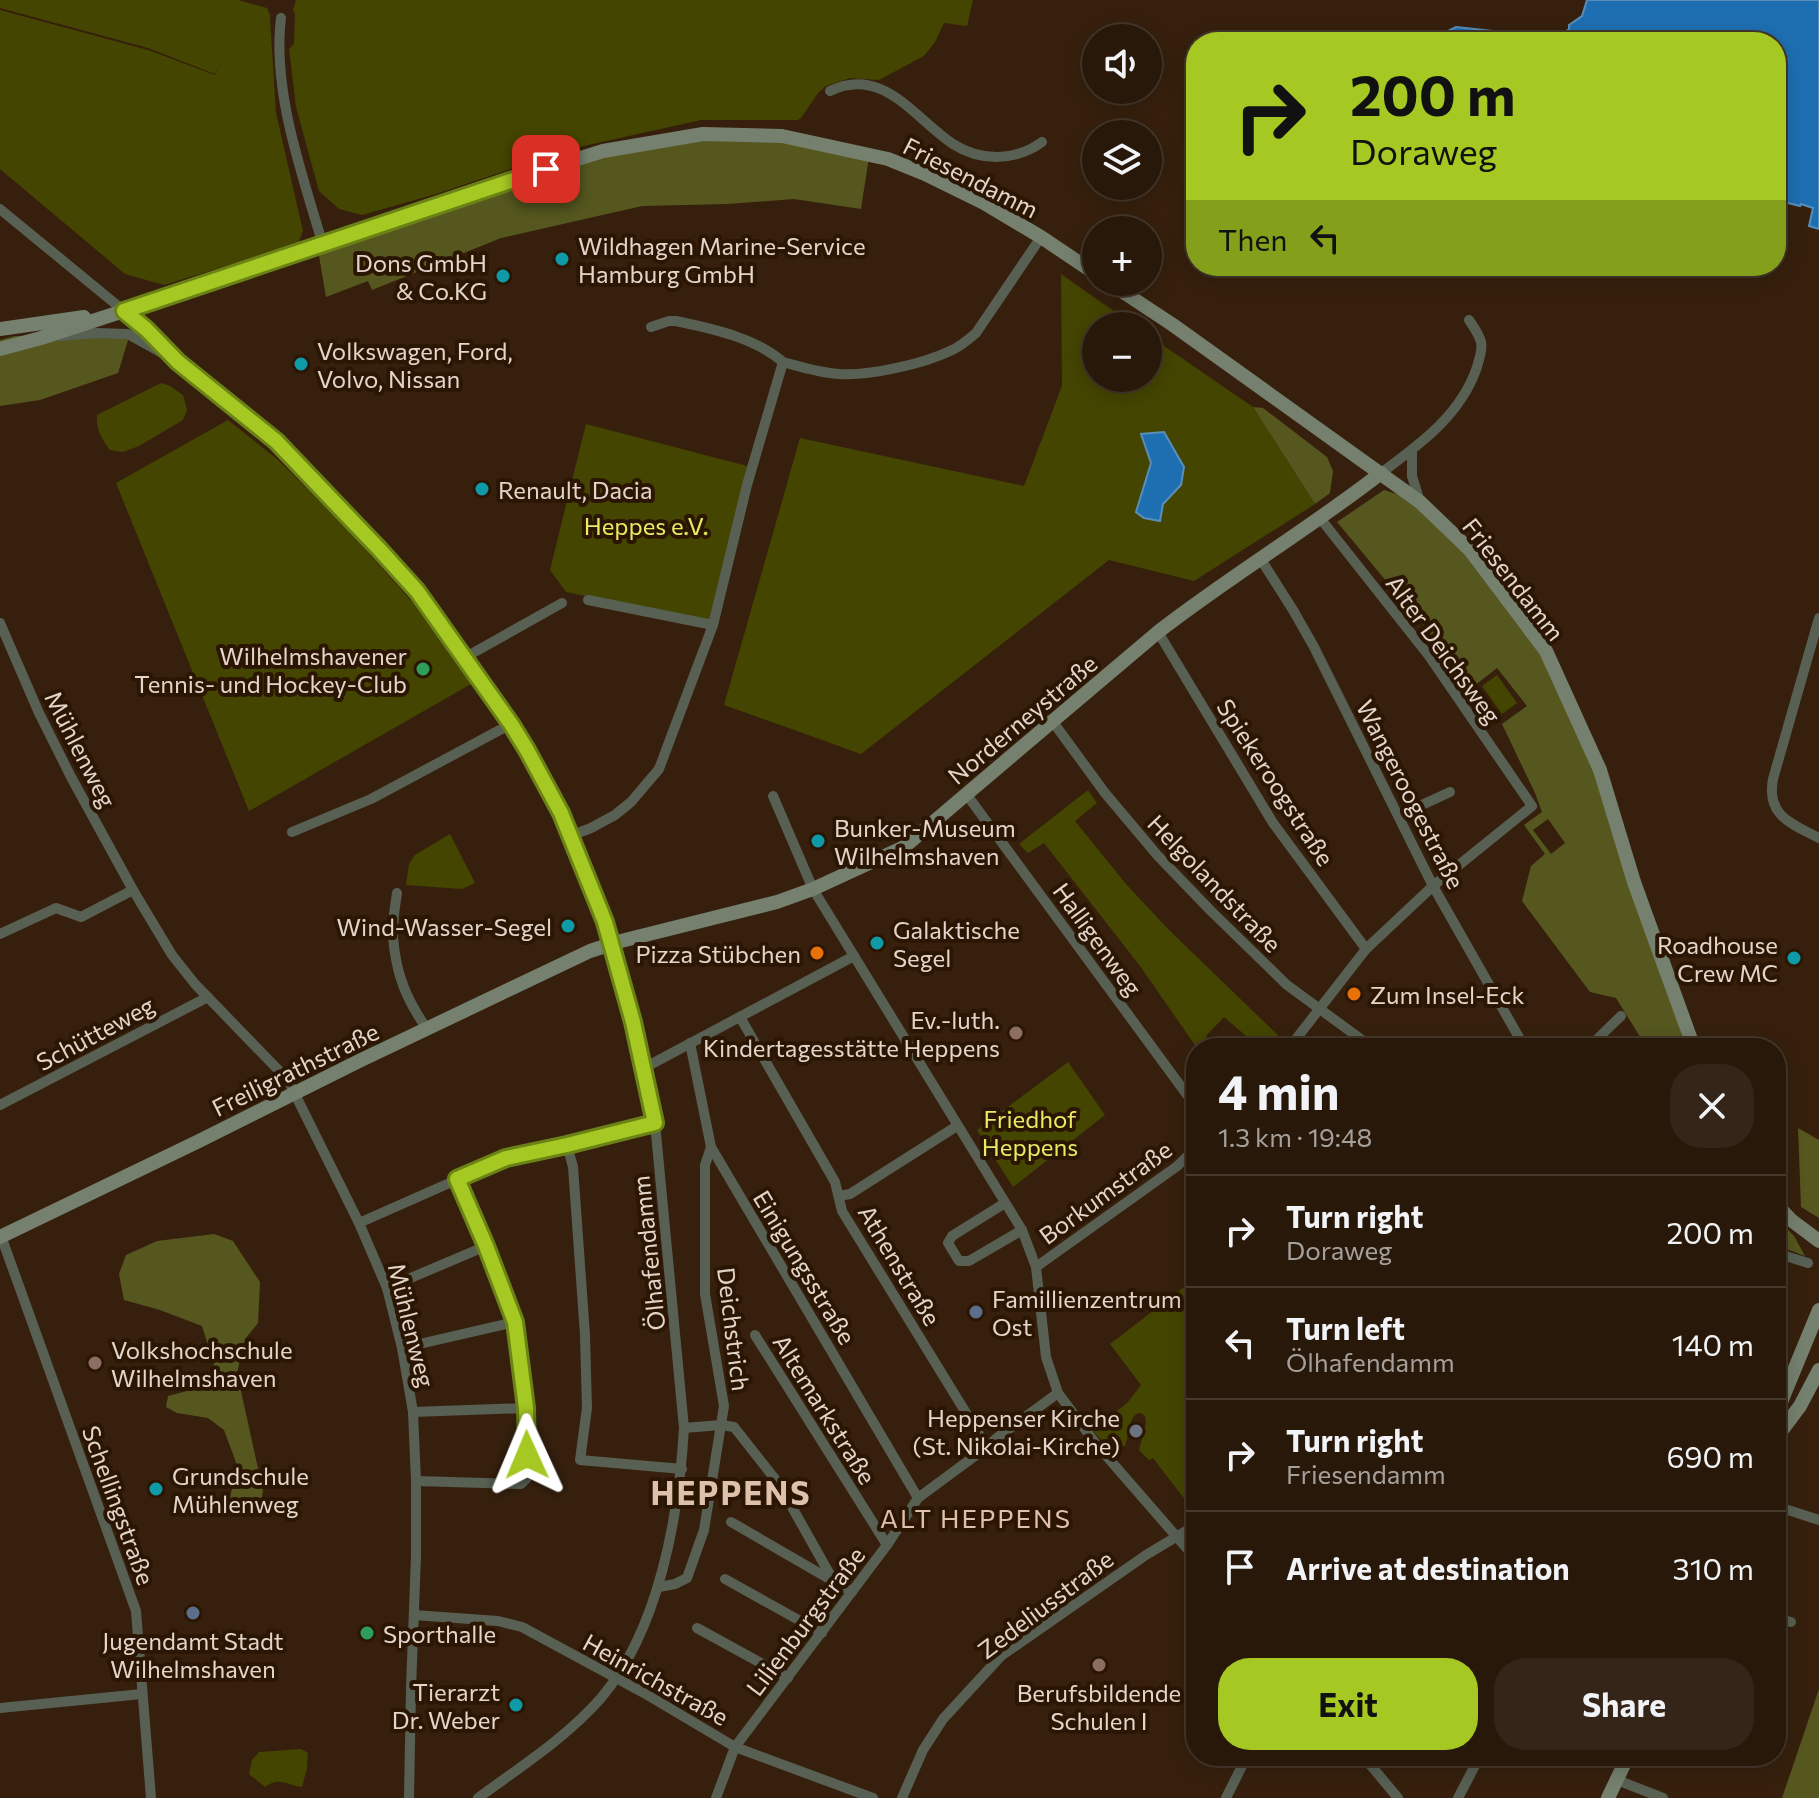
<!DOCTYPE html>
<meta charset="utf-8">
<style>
:root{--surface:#28180a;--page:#342518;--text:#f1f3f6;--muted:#a5a09c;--line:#44372b;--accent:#a5c822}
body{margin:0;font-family:Commissioner,sans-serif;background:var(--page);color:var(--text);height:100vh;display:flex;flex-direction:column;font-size:30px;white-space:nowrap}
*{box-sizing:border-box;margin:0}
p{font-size:26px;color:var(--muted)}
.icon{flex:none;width:44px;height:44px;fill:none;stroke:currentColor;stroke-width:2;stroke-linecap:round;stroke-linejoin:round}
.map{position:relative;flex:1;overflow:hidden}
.details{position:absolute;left:1186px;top:1038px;width:600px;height:728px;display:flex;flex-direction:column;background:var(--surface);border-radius:32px;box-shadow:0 4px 20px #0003,0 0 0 2px var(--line)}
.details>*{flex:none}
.guide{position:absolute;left:1186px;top:32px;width:600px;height:244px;border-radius:32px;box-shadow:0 4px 20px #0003,0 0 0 2px var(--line);background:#a5c822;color:#111;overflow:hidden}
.fabs{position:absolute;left:1082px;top:24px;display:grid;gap:16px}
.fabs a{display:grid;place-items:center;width:80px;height:80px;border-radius:50%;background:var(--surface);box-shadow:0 4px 20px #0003,0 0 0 2px var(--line);font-size:40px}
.pin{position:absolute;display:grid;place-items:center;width:68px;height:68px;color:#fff;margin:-34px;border-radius:16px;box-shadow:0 4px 12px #0006}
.me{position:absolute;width:88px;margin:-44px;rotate:359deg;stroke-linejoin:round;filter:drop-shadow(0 0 6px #0008)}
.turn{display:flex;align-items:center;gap:28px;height:168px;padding:0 32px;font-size:36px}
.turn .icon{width:104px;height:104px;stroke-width:2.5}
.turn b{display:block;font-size:56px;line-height:68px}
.then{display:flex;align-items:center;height:76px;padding:0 32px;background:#0003;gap:16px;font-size:30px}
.round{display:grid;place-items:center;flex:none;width:84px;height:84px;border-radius:32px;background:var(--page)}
.headline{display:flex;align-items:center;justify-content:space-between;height:136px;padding:0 32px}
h1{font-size:48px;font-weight:700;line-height:60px}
.primary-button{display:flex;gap:16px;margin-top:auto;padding:16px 32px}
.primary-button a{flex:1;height:92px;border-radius:32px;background:var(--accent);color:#111;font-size:32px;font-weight:700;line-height:92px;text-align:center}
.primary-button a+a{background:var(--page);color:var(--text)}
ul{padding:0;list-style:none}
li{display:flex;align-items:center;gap:24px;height:112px;padding:0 32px;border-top:2px solid var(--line)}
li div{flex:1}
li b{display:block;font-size:30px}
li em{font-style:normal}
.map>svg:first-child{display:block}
.green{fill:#444500}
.forest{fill:#55571f;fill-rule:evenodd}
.water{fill:#1e6fb2;stroke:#598eb9;stroke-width:2}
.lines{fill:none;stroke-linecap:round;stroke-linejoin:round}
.street{stroke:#586054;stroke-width:10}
.secondary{stroke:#75806e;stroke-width:14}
.route-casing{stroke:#6b8216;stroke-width:20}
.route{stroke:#a5c822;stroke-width:14}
.culture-dot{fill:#0f9aa8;stroke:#2b1604;stroke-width:3}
.leisure-dot{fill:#2e9e5b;stroke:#2b1604;stroke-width:3}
.food-dot{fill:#e8710a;stroke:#2b1604;stroke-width:3}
.education-dot{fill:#8d6e63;stroke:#2b1604;stroke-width:3}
.service-dot{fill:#5c6f8a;stroke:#2b1604;stroke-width:3}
.worship-dot{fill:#6b7280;stroke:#2b1604;stroke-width:3}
.labels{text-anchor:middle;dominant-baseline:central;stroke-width:8;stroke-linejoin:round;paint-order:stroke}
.street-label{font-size:24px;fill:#e4d5ca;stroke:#2b1604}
.poi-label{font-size:24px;fill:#e4d5ca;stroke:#2b1604;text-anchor:start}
.park-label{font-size:24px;fill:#e8ec63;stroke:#2b1604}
.neighbourhood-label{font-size:26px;letter-spacing:2px;fill:#dec1aa;stroke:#2b1604}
.district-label{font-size:32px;font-weight:bold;letter-spacing:2px;fill:#dec1aa;stroke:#2b1604}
</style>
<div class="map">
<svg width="1819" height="1798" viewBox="0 0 1819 1798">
<rect width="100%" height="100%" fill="#36200d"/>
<g class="green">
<polygon points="0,0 238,0 267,8 271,17 267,18 270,18 276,113 303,231 298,244 164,285 125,274 0,169 0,10 148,50 215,75 223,58 215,74 148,48 0,8"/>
<polygon points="296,0 973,0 967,26 944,23 935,42 924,56 879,80 850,78 826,86 818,93 801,118 798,120 701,120 570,149 436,194 362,215 339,209 319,191 296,107 289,49 294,44 295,14 293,10"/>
<polygon points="1061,274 1135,326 1096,326 1096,378 1148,378 1148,335 1253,407 1315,504 1194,581 1109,560 861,754 724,705 800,438 1024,486 1062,386"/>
<path d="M 161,383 L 170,386 L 183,395 L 187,410 L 183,420 L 139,446 L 123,452 L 110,450 C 101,438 96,430 97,415 Z"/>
<polygon points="228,420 277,459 338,519 413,603 471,684 249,811 116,483"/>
<polygon points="586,424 751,467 711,621 566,592 550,570"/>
<polygon points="1497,675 1517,703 1502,714 1482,686"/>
<polygon points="1088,790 1097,803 1075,821 1126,884 1167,928 1287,1044 1283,1048 1260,1048 1224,1017 1206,1036 1215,1048 1197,1048 1140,966 1044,843 1028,853 1019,844"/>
<polygon points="450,834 475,883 462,889 406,885 409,864 415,855"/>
<polygon points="1068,1062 1105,1115 1013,1187 977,1130"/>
<polygon points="1196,1278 1196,1514 1153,1458 1149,1460 1139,1450 1146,1423 1145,1416 1141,1413 1136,1414 1132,1419 1125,1446 1122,1446 1120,1453 1110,1450 1093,1431 1128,1402 1141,1385 1110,1344"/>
<path d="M 301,1749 L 308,1753 L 307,1768 L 302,1787 C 287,1785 279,1776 265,1787 L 249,1774 L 252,1760 L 259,1752 Z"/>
</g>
<g class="forest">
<polygon points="703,138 781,140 869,157 861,209 794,199 727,204 642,206 501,238 372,290 368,281 326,297 318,250 603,155"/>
<polygon points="15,336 129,337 118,373 40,400 0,406 0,340"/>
<polygon points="1253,407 1263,408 1327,457 1333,471 1330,493 1315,504"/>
<path d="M 1384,490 L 1406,497 L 1468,551 L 1544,651 L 1598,770 L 1681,1032 L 1684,1048 L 1647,1048 L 1616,998 L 1590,992 L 1522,901 L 1531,866 L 1545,854 L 1524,825 L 1542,812 L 1535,793 L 1502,724 L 1527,706 L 1497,668 L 1474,686 L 1337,522 ZM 1548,819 L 1565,843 L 1551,854 L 1533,830 Z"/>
<polygon points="1798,1128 1819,1140 1819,1218 1801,1207"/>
<polygon points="1776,1218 1794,1236 1805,1256 1776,1245"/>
<polygon points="214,1234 233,1241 260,1282 258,1323 245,1339 237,1373 263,1491 260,1509 247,1514 232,1513 230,1498 237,1465 224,1430 208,1418 177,1413 166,1407 168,1396 206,1386 214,1364 202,1326 160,1310 124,1300 119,1274 126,1255 157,1241"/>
<polygon points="1819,1689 1819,1798 1782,1798"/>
</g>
<g class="water">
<polygon points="1587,0 1819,0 1819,229 1809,226 1813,208 1801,204 1800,206 1776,200 1776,42 1439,42 1444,33 1456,27 1548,37 1562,34 1569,29 1569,25 1582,16"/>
<polygon points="1164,432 1184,467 1181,485 1163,504 1160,521 1144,518 1136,512 1151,463 1141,434"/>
</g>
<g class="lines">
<g class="street">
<path d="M 281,18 C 272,91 302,174 323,245"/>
<path d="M 830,91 C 883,65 915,119 953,144 C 981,162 1016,161 1042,142"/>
<path d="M 0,209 L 146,329 L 178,362 L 276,441 L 417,591 L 511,724 L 527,750 L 561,813 L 605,922 L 618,964 L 652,1103 L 655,1123 L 684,1428 C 679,1515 659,1630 601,1698 C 566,1738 520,1767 478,1798"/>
<path d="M 651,327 L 669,321 L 676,321 C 713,329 754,337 783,362"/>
<polyline points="60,336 96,333 128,334 166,355"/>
<polyline points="1412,450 1412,476 1420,502"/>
<path d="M 1381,473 C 1420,444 1461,415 1477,367 C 1479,359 1483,350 1481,342 C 1479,334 1473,326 1469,320"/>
<polyline points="1260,558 1293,610 1314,647 1433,886 1525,1048"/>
<polyline points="588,600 713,625"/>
<path d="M 1819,618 L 1773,779 C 1766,816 1792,824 1819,838"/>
<polyline points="0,623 39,713 71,777 133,890 172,955 195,984 288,1080 359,1223 387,1288 402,1348 413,1412 416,1481 416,1556 411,1688 409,1798"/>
<polyline points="1158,632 1273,823 1366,949"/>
<polyline points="464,658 562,603"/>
<polyline points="1053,722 1105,793 1158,856 1211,911 1287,985 1373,1048"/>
<polyline points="967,795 1196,1107"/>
<polyline points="773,796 813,889 1022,1230 1036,1267 1046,1357 1058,1393 1096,1444 1196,1559"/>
<polyline points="1398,816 1450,792"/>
<polyline points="292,832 371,799 511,724"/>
<path d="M 570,836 L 591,828 L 615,815 L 631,802 L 659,769 L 713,625 L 747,485 L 783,362 C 801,367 820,373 839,374 C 869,376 923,364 950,351 C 960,347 968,340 976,333 L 1041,237"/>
<path d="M 397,893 C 395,907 392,923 393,937 C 396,974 406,999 427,1029"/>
<polyline points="0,934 56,908 81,917 133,890"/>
<polyline points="740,1017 835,1182 842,1211 987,1447"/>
<polyline points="690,1043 711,1147 918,1498"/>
<polyline points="1289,1048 1366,949 1433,886 1532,806 1429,656 1320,518"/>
<polyline points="1588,1048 1621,1016"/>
<polyline points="644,1068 854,956"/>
<polyline points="0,1105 208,997"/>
<polyline points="567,1145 573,1167 585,1335 587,1408 580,1460 682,1469"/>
<polyline points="839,1196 850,1194 957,1126"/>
<polyline points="1005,1203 952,1236 948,1243 959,1261 969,1261 1022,1230"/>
<polyline points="359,1223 506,1158 655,1123"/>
<polyline points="1,1236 136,1611 151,1798"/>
<polyline points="1776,1253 1808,1263"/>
<polyline points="1036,1267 1176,1167 1196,1148"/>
<polyline points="387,1288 486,1246"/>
<polyline points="755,1335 887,1545"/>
<polyline points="402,1348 515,1322"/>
<polyline points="413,1412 526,1408"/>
<polyline points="684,1428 721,1425 734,1427 779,1484 833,1580"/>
<polyline points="416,1481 521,1484 527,1478 526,1408 515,1322 486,1246 457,1179"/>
<polyline points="1776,1506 1819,1520"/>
<polyline points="731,1522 852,1592"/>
<polyline points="725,1579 822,1633"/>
<polyline points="659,1587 675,1584 687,1578 704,1530 724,1406 705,1294 705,1165 711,1147"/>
<polyline points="414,1615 498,1621 522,1627 644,1693 735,1747 873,1798"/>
<polyline points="1776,1618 1791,1622"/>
<polyline points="697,1628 788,1678"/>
<polyline points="0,1708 142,1694"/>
<polyline points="1363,1756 1398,1798"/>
<polyline points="1617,1780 1663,1798"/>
<polyline points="716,1798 735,1747 887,1545 918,1498 987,1447 998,1437 1058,1393"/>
<polyline points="902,1798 923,1750 943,1719 1001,1656 1146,1555 1196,1525"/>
<polyline points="1226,1798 1247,1756"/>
<polyline points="1458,1798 1480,1756"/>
</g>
<g class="secondary">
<polyline points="1108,282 1173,325 1420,502 1470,550 1546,651 1600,770 1634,882 1694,1048"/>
<polyline points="0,329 84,317"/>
<polyline points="0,349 41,338 151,302 489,187 603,151 703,134 782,136 888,159 925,174 984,203 1041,237 1096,274"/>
<polyline points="1776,1204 1791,1220 1819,1241"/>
<path d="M 0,1237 L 199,1141 L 359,1061 L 590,951 L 621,941 L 777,902 L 813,889 L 904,847 L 1158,632 C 1230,576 1309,529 1381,473"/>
<polyline points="1776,1414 1819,1310"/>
<polyline points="1776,1438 1800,1406 1819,1370"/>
<polyline points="1608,1798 1628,1756"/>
</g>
</g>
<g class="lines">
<g class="route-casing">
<polyline id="route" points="527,1455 526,1408 515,1322 486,1246 457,1179 506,1158 567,1145 655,1123 633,1022 605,922 561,813 527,750 511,724 417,591 379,549 276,441 178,362 146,329 124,311 546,169"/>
</g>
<use href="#route" class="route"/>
</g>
<g class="culture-dot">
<circle cx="562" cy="259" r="8"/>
<circle cx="503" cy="276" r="8"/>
<circle cx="301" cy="364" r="8"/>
<circle cx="482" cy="489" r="8"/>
<circle cx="818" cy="841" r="8"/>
<circle cx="568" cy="926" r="8"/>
<circle cx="877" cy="943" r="8"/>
<circle cx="1794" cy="958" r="8"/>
<circle cx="156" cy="1489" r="8"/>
<circle cx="516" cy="1705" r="8"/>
</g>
<g class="leisure-dot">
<circle cx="423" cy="669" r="8"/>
<circle cx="367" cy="1633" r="8"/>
</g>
<g class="food-dot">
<circle cx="817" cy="953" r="8"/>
<circle cx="1354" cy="994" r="8"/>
</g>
<g class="education-dot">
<circle cx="1016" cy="1033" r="8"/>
<circle cx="95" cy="1363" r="8"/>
<circle cx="1099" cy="1665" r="8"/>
</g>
<g class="service-dot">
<circle cx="976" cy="1312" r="8"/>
<circle cx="193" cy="1613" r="8"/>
</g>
<circle class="worship-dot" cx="1136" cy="1431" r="8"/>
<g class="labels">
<g class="street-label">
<text transform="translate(971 177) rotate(27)">Friesendamm</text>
<text transform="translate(1514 579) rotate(52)">Friesendamm</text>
<text transform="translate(1444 649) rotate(54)">Alter Deichsweg</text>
<text transform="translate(1022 719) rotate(-40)">Norderneystraße</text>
<text transform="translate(81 749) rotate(63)">Mühlenweg</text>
<text transform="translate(1276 782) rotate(57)">Spiekeroogstraße</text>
<text transform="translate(1411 794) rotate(63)">Wangeroogestraße</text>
<text transform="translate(1215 883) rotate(46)">Helgolandstraße</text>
<text transform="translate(1098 939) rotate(54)">Halligenweg</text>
<text transform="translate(95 1033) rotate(-28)">Schütteweg</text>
<text transform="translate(295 1069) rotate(-26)">Freiligrathstraße</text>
<text transform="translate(1105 1192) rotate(-36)">Borkumstraße</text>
<text transform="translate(648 1253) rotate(-96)">Ölhafendamm</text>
<text transform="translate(900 1265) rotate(59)">Athenstraße</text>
<text transform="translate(805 1267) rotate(59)">Einigungsstraße</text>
<text transform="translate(412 1325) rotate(76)">Mühlenweg</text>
<text transform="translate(734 1329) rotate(83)">Deichstrich</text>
<text transform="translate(825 1409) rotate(58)">Altemarkstraße</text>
<text transform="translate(119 1505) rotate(70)">Schellingstraße</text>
<text transform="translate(1045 1604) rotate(-37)">Zedeliusstraße</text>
<text transform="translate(805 1621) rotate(-53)">Lilienburgstraße</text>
<text transform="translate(656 1679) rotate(29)">Heinrichstraße</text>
</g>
<g class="poi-label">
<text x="578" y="245">Wildhagen Marine-Service<tspan x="578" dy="28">Hamburg GmbH</tspan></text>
<text x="487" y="262" text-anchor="end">Dons GmbH<tspan x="487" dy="28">&amp; Co.KG</tspan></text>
<text x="317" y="350">Volkswagen, Ford,<tspan x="317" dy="28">Volvo, Nissan</tspan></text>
<text x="498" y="489">Renault, Dacia</text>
<text x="407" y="655" text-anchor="end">Wilhelmshavener<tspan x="407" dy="28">Tennis- und Hockey-Club</tspan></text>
<text x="834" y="827">Bunker-Museum<tspan x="834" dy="28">Wilhelmshaven</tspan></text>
<text x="552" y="926" text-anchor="end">Wind-Wasser-Segel</text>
<text x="893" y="929">Galaktische<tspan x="893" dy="28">Segel</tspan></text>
<text x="1778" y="944" text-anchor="end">Roadhouse<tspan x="1778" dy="28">Crew MC</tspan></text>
<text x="801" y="953" text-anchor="end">Pizza Stübchen</text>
<text x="1370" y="994">Zum Insel-Eck</text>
<text x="1000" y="1019" text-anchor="end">Ev.-luth.<tspan x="1000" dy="28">Kindertagesstätte Heppens</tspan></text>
<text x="992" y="1298">Famillienzentrum<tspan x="992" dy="28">Ost</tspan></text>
<text x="111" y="1349">Volkshochschule<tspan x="111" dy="28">Wilhelmshaven</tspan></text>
<text x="1120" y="1417" text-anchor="end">Heppenser Kirche<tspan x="1120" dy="28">(St. Nikolai-Kirche)</tspan></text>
<text x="172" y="1475">Grundschule<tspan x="172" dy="28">Mühlenweg</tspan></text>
<text x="383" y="1633">Sporthalle</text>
<text x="193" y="1640" text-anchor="middle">Jugendamt Stadt<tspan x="193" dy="28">Wilhelmshaven</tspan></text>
<text x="500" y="1691" text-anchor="end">Tierarzt<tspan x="500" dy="28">Dr. Weber</tspan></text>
<text x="1099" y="1692" text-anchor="middle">Berufsbildende<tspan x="1099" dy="28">Schulen I</tspan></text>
</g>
<g class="park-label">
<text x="646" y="525">Heppes e.V.</text>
<text x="1030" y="1118">Friedhof<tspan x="1030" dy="28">Heppens</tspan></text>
</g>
<g class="neighbourhood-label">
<text x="976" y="1517">ALT HEPPENS</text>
</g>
<g class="district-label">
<text x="731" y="1492">HEPPENS</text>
</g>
</g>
</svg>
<div class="fabs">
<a><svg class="icon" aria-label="sound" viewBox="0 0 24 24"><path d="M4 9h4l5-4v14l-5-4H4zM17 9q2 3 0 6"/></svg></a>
<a><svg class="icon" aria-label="layers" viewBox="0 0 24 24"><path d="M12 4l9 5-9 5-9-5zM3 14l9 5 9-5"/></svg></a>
<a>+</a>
<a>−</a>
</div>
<div class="pin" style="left:546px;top:169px;background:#d93025"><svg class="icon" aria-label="arrive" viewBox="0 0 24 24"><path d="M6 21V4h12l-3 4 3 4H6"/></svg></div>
<svg class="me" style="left:527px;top:1455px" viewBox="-20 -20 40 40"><path d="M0-17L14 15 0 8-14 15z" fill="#a5c822" stroke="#fff" stroke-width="4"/></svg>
<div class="guide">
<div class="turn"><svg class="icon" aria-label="right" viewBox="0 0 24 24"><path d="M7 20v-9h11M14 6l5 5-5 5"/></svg><div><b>200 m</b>Doraweg</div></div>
<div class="then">Then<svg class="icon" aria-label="left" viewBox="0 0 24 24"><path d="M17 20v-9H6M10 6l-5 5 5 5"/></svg></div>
</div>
<section class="details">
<div class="headline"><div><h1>4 min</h1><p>1.3 km · 19:48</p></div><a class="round"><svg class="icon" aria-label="close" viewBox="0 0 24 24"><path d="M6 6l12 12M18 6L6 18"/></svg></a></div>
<ul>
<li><svg class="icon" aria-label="right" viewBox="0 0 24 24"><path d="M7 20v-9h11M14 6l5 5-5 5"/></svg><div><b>Turn right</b><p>Doraweg</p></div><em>200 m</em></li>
<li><svg class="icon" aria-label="left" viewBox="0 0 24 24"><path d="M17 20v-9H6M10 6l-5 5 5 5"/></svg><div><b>Turn left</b><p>Ölhafendamm</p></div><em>140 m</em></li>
<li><svg class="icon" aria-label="right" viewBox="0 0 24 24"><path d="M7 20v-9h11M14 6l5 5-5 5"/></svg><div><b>Turn right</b><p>Friesendamm</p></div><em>690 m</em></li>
<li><svg class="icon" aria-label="arrive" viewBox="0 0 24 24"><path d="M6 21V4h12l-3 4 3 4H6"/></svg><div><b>Arrive at destination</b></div><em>310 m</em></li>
</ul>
<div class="primary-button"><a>Exit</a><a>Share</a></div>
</section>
</div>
